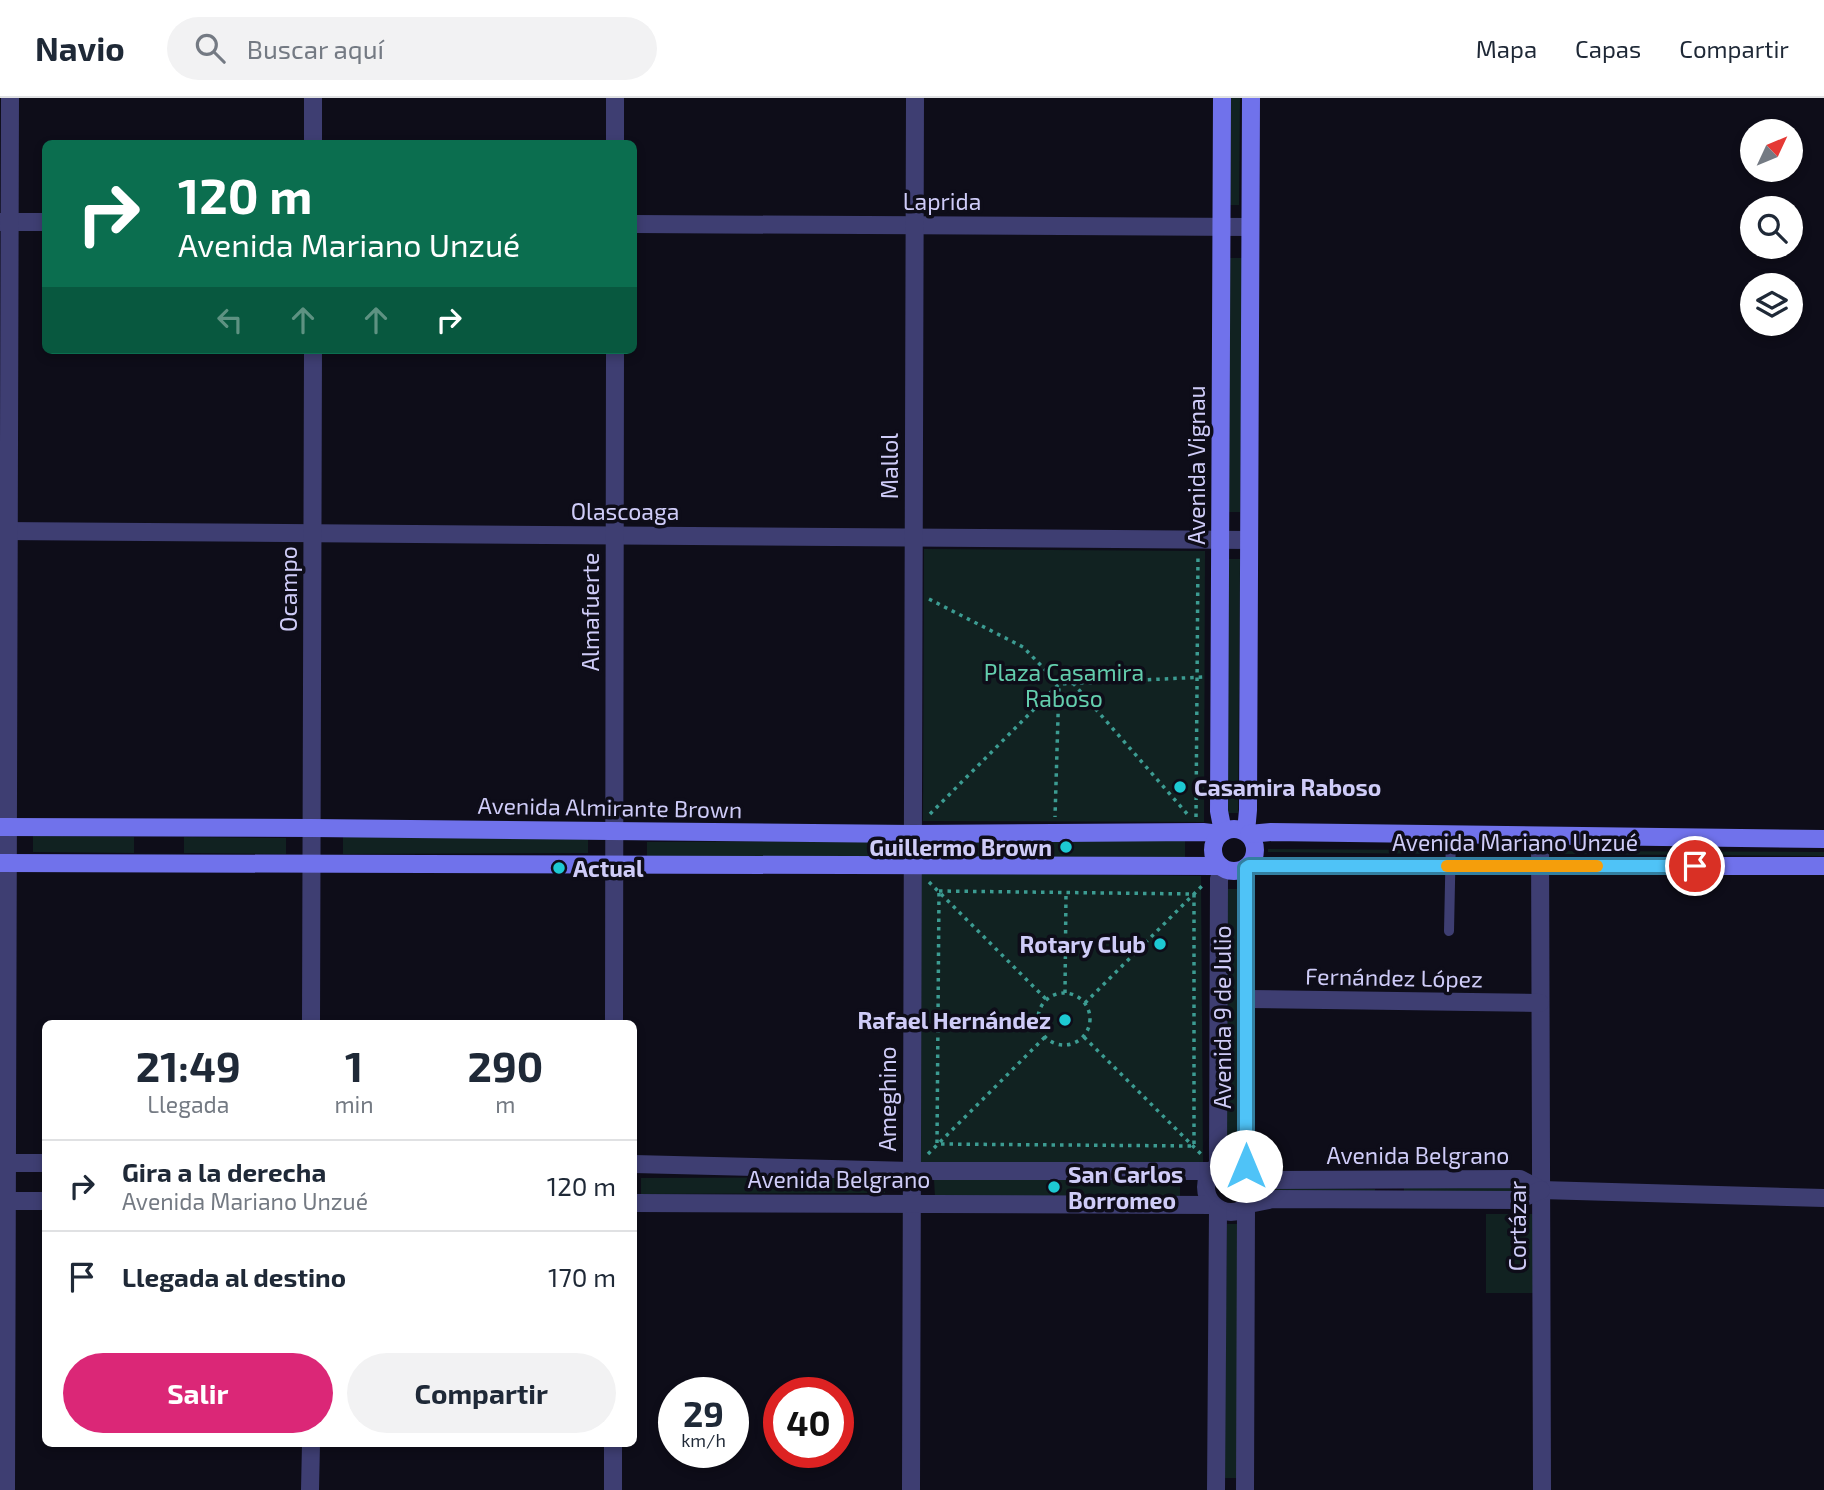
<!DOCTYPE html>
<html lang="es">
<meta charset="utf-8">
<style>
:root{--surface:#fff;--page:#f2f2f3;--text:#1f2937;--muted:#747a83;--line:#e0e1e3;--accent:#db2777}
body{margin:0;font-family:"Exo 2",sans-serif;background:var(--page);color:var(--text);height:100vh;display:flex;flex-direction:column;font-size:26px;white-space:nowrap}
*{box-sizing:border-box;margin:0}
p{font-size:23px;color:var(--muted)}
.icon{flex:none;width:38px;height:38px;fill:none;stroke:currentColor;stroke-width:2;stroke-linecap:round;stroke-linejoin:round}
.map{position:relative;flex:1;overflow:hidden}
.sheet{position:absolute;left:42px;top:922px;width:595px;height:427px;display:flex;flex-direction:column;background:var(--surface);border-radius:10px;box-shadow:0 4px 10px #0003}
.sheet>*{flex:none}
.hud{position:absolute;left:42px;top:42px;width:595px;height:214px;border-radius:10px;box-shadow:0 4px 10px #0003;background:#0b6e4f;color:#fff;overflow:hidden}
.needle{width:46px;rotate:46deg}
.fabs{position:absolute;left:1740px;top:21px;display:grid;gap:14px}
.fabs a{display:grid;place-items:center;width:63px;height:63px;border-radius:50%;background:var(--surface);box-shadow:0 4px 10px #0003;font-size:35px}
.speed{position:absolute;left:658px;top:1279px;display:flex;gap:14px;font-size:35px;font-weight:700;text-align:center}
.speed>*{display:grid;place-content:center;width:91px;height:91px;border-radius:50%;background:var(--surface);box-shadow:0 4px 10px #0003;line-height:1}
.speed small{font-size:18px;font-weight:400}
.speed .limit{border:10px solid #d22;background:#fff;color:#111}
.pin{position:absolute;display:grid;place-items:center;width:60px;height:60px;color:#fff;margin:-30px;border:4px solid #fff;border-radius:50%;box-shadow:0 2px 7px #0007}
.me{position:absolute;width:77px;margin:-38px;rotate:0deg;stroke-linejoin:round;filter:drop-shadow(0 0 5px #0008)}
.turn{display:flex;align-items:center;gap:24px;height:147px;padding:0 21px;font-size:32px}
.turn .icon{width:91px;height:91px;stroke-width:2.5}
.turn b{display:block;font-size:49px;line-height:60px}
.lanes{display:flex;align-items:center;height:66px;padding:0 21px;background:#0003;justify-content:center;gap:35px;direction:ltr}
.lanes .off{opacity:.35}
.eta{display:flex;justify-content:space-evenly;align-items:center;height:119px;text-align:center}
.eta b{font-size:42px;font-weight:700;line-height:49px}
.button{display:flex;gap:14px;margin-top:auto;padding:14px 21px}
.button a{flex:1;height:80px;border-radius:42px;background:var(--accent);color:#fff;font-size:28px;font-weight:700;line-height:80px;text-align:center}
.button a+a{background:var(--page);color:var(--text)}
ul{padding:0;list-style:none}
li{display:flex;align-items:center;gap:21px;height:91px;padding:0 21px;border-top:2px solid var(--line)}
li div{flex:1}
li b{display:block;font-size:26px}
li em{font-style:normal}
header{display:flex;align-items:center;gap:42px;box-sizing:border-box;height:98px;padding:0 35px;background:var(--surface);border-bottom:2px solid var(--line)}
header strong{font-size:33px}
nav{display:flex;gap:38px;margin-inline-start:auto;font-size:24px}
.search{width:490px;height:63px;background:var(--page);display:flex;align-items:center;gap:18px;box-sizing:border-box;padding:0 24px;border-radius:38px;color:var(--muted);font-size:26px}
.map>svg:first-child{display:block}
.green{fill:#112221}
.lines{fill:none;stroke-linecap:round;stroke-linejoin:round}
.path{stroke:#3c9c92;stroke-width:3.5;stroke-dasharray:3.5 5;stroke-linecap:butt}
.service{stroke:#3e3e72;stroke-width:10}
.minor{stroke:#3e3e72;stroke-width:18}
.tertiary{stroke:#3e3e72;stroke-width:18}
.secondary{stroke:#7072eb;stroke-width:18}
.route-casing{stroke:#337fa1;stroke-width:18}
.route{stroke:#4fc3f7;stroke-width:12}
.slow{stroke:#f59e0b;stroke-width:12}
.poi-dot{fill:#1dc9d3;stroke:#0e0d19;stroke-width:2.5}
.labels{text-anchor:middle;dominant-baseline:central;stroke-width:7;stroke-linejoin:round;paint-order:stroke}
.street-label{font-size:23px;fill:#cfccf8;stroke:#0e0d19}
.park-label{font-size:23px;fill:#63cdad;stroke:#0e0d19}
.poi-label{font-size:23px;font-weight:bold;fill:#cfccf8;stroke:#0e0d19;text-anchor:start}
</style>
<header>
<strong>Navio</strong>
<div class="search"><svg class="icon" aria-label="search" viewBox="0 0 24 24"><circle cx="10" cy="10" r="6"/><path d="M15 15l6 6"/></svg>Buscar aquí</div>
<nav><a>Mapa</a><a>Capas</a><a>Compartir</a></nav>
</header>
<div class="map">
<svg width="1824" height="1392" viewBox="0 0 1824 1392">
<rect width="100%" height="100%" fill="#0e0d19"/>
<g class="green">
<polygon points="1227,0 1240,0 1239,107 1226,107"/>
<polygon points="1230,160 1243,160 1240,414 1227,414"/>
<polygon points="924,451 1205,453 1204,724 923,723"/>
<polygon points="1227,461 1240,461 1238,715 1225,715"/>
<polygon points="33,738 134,739 134,755 33,754"/>
<polygon points="588,738 588,755 343,756 343,739"/>
<polygon points="184,739 286,740 286,756 184,755"/>
<polygon points="1185,742 1185,759 940,760 940,743"/>
<polygon points="892,743 892,760 647,761 647,744"/>
<polygon points="1268,751 1435,752 1435,756 1268,754"/>
<polygon points="1554,753 1824,754 1824,758 1554,756"/>
<polygon points="920,774 1201,778 1203,1064 920,1069"/>
<polygon points="1227,791 1240,791 1238,1045 1225,1045"/>
<polygon points="885,1079 885,1095 641,1096 641,1080"/>
<polygon points="1180,1081 1180,1098 935,1099 934,1082"/>
<polygon points="1268,1090 1375,1091 1375,1095 1268,1095"/>
<polygon points="1404,1090 1511,1090 1511,1095 1404,1094"/>
<rect x="1486" y="1116" width="47" height="79"/>
<polygon points="1227,1126 1240,1126 1238,1380 1224,1380"/>
</g>
<g class="lines">
<g class="path">
<polyline points="929,501 1023,549 1059,586 1055,719"/>
<polyline points="1073,585 1189,718"/>
<polyline points="930,716 1059,586 1204,579"/>
<polyline points="1196,719 1198,457"/>
<polyline points="929,784 1046,901"/>
<polygon points="939,793 1194,796 1194,1048 937,1046"/>
<circle cx="1064" cy="921" r="26"/>
<polyline points="1065,895 1066,795"/>
<polyline points="1085,905 1202,788"/>
<polyline points="1084,939 1201,1056"/>
<polyline points="928,1056 1045,939"/>
</g>
<polyline class="service" points="1449,833 1451,737"/>
<g class="minor">
<polyline points="313,46 313,0"/>
<polyline points="615,46 615,0"/>
<polyline points="0,124 46,124"/>
<polyline points="634,126 1250,129"/>
<polyline points="0,433 1249,442"/>
<polyline points="1540,738 1542,1392"/>
<polyline points="1247,901 1540,905"/>
<polyline points="311,926 313,252"/>
<polyline points="614,926 615,252"/>
<polyline points="1541,1092 1824,1100"/>
<polyline points="6,1392 10,0"/>
<polyline points="310,1392 311,1346"/>
<polyline points="613,1392 613,1346"/>
<polyline points="911,1392 915,0"/>
</g>
<g class="tertiary">
<circle cx="1231" cy="1089" r="25"/>
<polyline points="0,1065 46,1065"/>
<polyline points="634,1066 912,1073 1211,1073"/>
<polyline points="1218,1067 1219,781 1223,770"/>
<polyline points="1246,1068 1246,770"/>
<polyline points="1252,1076 1268,1082 1520,1081 1541,1092"/>
<polyline points="0,1103 46,1103"/>
<polyline points="634,1105 1213,1107"/>
<polyline points="1249,1106 1273,1101 1518,1102 1541,1092"/>
<polyline points="1216,1392 1218,1111"/>
<polyline points="1245,1392 1246,1110"/>
</g>
<g class="secondary">
<polyline points="1222,0 1219,713 1223,734"/>
<polyline points="0,729 312,730 913,736 1203,734 1220,736"/>
<circle cx="1234" cy="752" r="21"/>
<polyline points="1246,734 1248,712 1251,0"/>
<polyline points="1249,736 1271,734 1824,741"/>
<polyline points="0,765 1220,768"/>
<polyline points="1249,768 1824,768"/>
</g>
</g>
<g class="lines">
<g class="route-casing">
<polyline id="route" points="1246,1068 1246,770 1249,768 1695,768"/>
</g>
<use href="#route" class="route"/>
<polyline class="slow" points="1447,768 1597,768"/>
</g>
<g class="poi-dot">
<circle cx="1180" cy="689" r="7"/>
<circle cx="1066" cy="749" r="7"/>
<circle cx="559" cy="770" r="7"/>
<circle cx="1160" cy="846" r="7"/>
<circle cx="1065" cy="922" r="7"/>
<circle cx="1054" cy="1089" r="7"/>
</g>
<g class="labels">
<g class="street-label">
<text x="942" y="103">Laprida</text>
<text transform="translate(1196 367) rotate(-90)">Avenida Vignau</text>
<text transform="translate(889 368) rotate(-90)">Mallol</text>
<text x="625" y="413">Olascoaga</text>
<text transform="translate(288 491) rotate(-90)">Ocampo</text>
<text transform="translate(590 514) rotate(-90)">Almafuerte</text>
<text transform="translate(610 709) rotate(1)">Avenida Almirante Brown</text>
<text x="1515" y="744">Avenida Mariano Unzué</text>
<text transform="translate(1394 879) rotate(1)">Fernández López</text>
<text transform="translate(1222 919) rotate(-90)">Avenida 9 de Julio</text>
<text transform="translate(887 1001) rotate(-90)">Ameghino</text>
<text x="1418" y="1057">Avenida Belgrano</text>
<text x="839" y="1081">Avenida Belgrano</text>
<text transform="translate(1517 1128) rotate(-90)">Cortázar</text>
</g>
<g class="park-label">
<text x="1064" y="574">Plaza Casamira<tspan x="1064" dy="26">Raboso</tspan></text>
</g>
<g class="poi-label">
<text x="1194" y="689">Casamira Raboso</text>
<text x="1052" y="749" text-anchor="end">Guillermo Brown</text>
<text x="573" y="770">Actual</text>
<text x="1146" y="846" text-anchor="end">Rotary Club</text>
<text x="1051" y="922" text-anchor="end">Rafael Hernández</text>
<text x="1068" y="1076">San Carlos<tspan x="1068" dy="26">Borromeo</tspan></text>
</g>
</g>
</svg>
<div class="fabs">
<a><svg class="needle" viewBox="-14 -14 28 28"><path d="M0-13l5 13h-10z" fill="#e53935"/><path d="M0 13l5-13h-10z" fill="#747a83"/></svg></a>
<a><svg class="icon" aria-label="search" viewBox="0 0 24 24"><circle cx="10" cy="10" r="6"/><path d="M15 15l6 6"/></svg></a>
<a><svg class="icon" aria-label="layers" viewBox="0 0 24 24"><path d="M12 4l9 5-9 5-9-5zM3 14l9 5 9-5"/></svg></a>
</div>
<div class="speed"><div>29<small>km/h</small></div><div class="limit">40</div></div>
<div class="pin" style="left:1695px;top:768px;background:#d93025"><svg class="icon" aria-label="arrive" viewBox="0 0 24 24"><path d="M6 21V4h12l-3 4 3 4H6"/></svg></div>
<svg class="me" style="left:1246px;top:1068px" viewBox="-20 -20 40 40"><circle r="19" fill="#fff"/><path d="M0-13L10 11 0 6-10 11z" fill="#4fc3f7"/></svg>
<div class="hud">
<div class="turn"><svg class="icon" aria-label="right" viewBox="0 0 24 24"><path d="M7 20v-9h11M14 6l5 5-5 5"/></svg><div><b>120 m</b>Avenida Mariano Unzué</div></div>
<div class="lanes"><svg class="icon off" aria-label="left" viewBox="0 0 24 24"><path d="M17 20v-9H6M10 6l-5 5 5 5"/></svg><svg class="icon off" aria-label="ahead" viewBox="0 0 24 24"><path d="M12 20V5M6 11l6-6 6 6"/></svg><svg class="icon off" aria-label="ahead" viewBox="0 0 24 24"><path d="M12 20V5M6 11l6-6 6 6"/></svg><svg class="icon" aria-label="right" viewBox="0 0 24 24"><path d="M7 20v-9h11M14 6l5 5-5 5"/></svg></div>
</div>
<section class="sheet">
<div class="eta">
<div><b>21:49</b><p>Llegada</p></div>
<div><b>1</b><p>min</p></div>
<div><b>290</b><p>m</p></div>
</div>
<ul>
<li><svg class="icon" aria-label="right" viewBox="0 0 24 24"><path d="M7 20v-9h11M14 6l5 5-5 5"/></svg><div><b>Gira a la derecha</b><p>Avenida Mariano Unzué</p></div><em>120 m</em></li>
<li><svg class="icon" aria-label="arrive" viewBox="0 0 24 24"><path d="M6 21V4h12l-3 4 3 4H6"/></svg><div><b>Llegada al destino</b></div><em>170 m</em></li>
</ul>
<div class="button"><a>Salir</a><a>Compartir</a></div>
</section>
</div>
